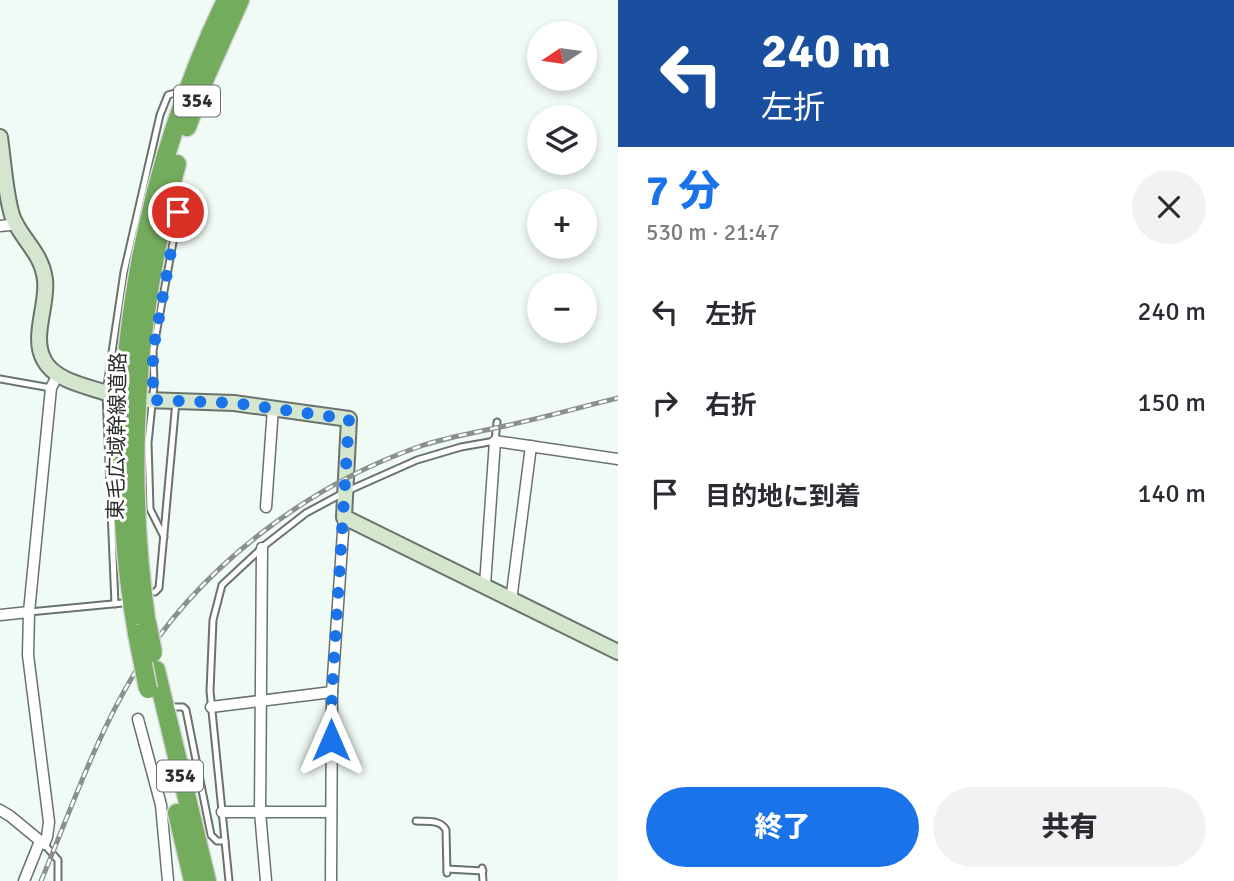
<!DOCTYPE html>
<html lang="ja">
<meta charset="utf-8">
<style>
:root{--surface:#fff;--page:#f2f2f3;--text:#2b2b33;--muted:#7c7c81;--accent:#1a73e8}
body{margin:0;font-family:Signika,"Noto Sans JP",sans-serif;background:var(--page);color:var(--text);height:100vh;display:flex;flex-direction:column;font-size:26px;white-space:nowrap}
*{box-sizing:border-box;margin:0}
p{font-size:23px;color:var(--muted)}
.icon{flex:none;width:38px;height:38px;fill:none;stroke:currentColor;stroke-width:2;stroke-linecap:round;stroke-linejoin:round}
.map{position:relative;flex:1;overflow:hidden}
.drawer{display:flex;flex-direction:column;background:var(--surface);width:616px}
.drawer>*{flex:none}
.hud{background:#1a4fa0;color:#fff;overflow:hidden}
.needle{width:46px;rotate:257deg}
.controls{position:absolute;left:527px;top:21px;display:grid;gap:14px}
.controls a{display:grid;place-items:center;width:70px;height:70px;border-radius:50%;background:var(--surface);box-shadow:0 4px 10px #0003;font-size:35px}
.pin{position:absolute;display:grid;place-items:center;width:60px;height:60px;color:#fff;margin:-30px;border:4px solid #fff;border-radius:50%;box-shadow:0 2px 7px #0007}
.me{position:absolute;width:77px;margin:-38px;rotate:0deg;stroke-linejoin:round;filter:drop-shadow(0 0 5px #0008)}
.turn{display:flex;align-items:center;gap:24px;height:147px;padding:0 28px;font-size:32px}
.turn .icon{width:91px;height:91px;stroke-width:2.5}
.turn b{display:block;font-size:49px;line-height:60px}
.round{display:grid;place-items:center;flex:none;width:74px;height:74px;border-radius:37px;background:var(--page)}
.head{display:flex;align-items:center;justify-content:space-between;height:119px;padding:0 28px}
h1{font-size:42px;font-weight:800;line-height:52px;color:var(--accent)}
.primary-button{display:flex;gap:14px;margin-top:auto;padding:14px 28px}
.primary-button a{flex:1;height:80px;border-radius:42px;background:var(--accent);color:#fff;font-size:28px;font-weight:800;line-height:80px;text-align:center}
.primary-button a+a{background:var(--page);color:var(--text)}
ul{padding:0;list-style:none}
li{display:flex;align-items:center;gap:21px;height:91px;padding:0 28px}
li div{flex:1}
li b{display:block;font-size:26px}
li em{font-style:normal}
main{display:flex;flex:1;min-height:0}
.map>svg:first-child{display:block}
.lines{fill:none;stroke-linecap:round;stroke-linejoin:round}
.lane-casing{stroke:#6a726d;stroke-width:9}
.street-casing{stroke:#6a726d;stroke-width:13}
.secondary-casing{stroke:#6a726d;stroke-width:18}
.highway-casing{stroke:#d5d5d5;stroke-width:21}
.lane{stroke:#fff;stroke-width:5}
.street{stroke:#fff;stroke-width:10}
.secondary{stroke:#d5e6cf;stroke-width:14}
.highway{stroke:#74ac5e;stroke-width:18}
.rail-casing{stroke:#8a908c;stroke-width:5}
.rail{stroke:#fff;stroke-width:2.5;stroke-dasharray:8;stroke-linecap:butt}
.highway-bridge-casing{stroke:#d5d5d5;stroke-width:21;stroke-linecap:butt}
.highway-bridge{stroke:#74ac5e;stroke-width:18}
.route{stroke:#1a73e8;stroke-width:12;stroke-dasharray:0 21.6}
.labels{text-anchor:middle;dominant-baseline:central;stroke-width:6;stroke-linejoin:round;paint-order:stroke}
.shield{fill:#fff;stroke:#6b6d6c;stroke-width:2}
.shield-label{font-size:19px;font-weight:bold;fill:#2c2f2d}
.street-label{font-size:21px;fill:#2c2f2d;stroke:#fff}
</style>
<main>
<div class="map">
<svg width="618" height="881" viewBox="0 0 618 881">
<rect width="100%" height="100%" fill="#f1fbf5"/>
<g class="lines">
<g class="lane-casing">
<g id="lane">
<polyline points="0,379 51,388"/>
<polyline points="164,537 150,509 148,443 154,385 153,351 178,215 178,212 168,207"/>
<polyline points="155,592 159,588 176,401"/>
<polyline points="115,604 106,393 124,272 160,115 168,95 175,93 183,95"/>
<polyline points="29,612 123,603"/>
<polyline points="174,707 183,707 186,710 211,835 217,841 225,841"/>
<path d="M 416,821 C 427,822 440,819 446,830 L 447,873"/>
<polyline points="44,844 58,860 58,881"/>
<polyline points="482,868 483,881"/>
<polyline points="447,869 483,871"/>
<polyline points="229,881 210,691 213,620 222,585 265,545 306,513 345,492 417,460 461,447 495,441 497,422"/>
</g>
</g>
<g class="street-casing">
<g id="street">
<polyline points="0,226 18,224"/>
<polyline points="266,507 273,408"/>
<polyline points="262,548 260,812 266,881"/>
<polyline points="485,585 495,441 618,459"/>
<polyline points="512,593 531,446"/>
<polyline points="0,615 29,612"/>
<polyline points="211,707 332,692"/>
<polyline points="138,719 161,805 168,881"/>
<polyline points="0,810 10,816 44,844 47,837 49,822 28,655 29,612 51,388 58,374"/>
<polyline points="222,812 331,812"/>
<polyline points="24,881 40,841"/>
<polyline points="331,881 332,692 344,517"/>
</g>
</g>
<g class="secondary-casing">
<g id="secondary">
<path d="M 0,137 C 3,158 6,200 13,218 C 22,240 42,253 45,280 C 48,305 31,337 44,360 C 54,381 90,387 110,394"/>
<polyline points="146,400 234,403 349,419 344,517 618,652"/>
</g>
</g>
<g class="highway-casing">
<g id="highway">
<polyline points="187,127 206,76 240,0"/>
<path d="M 146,618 C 125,467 135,311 177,164"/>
<path d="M 137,634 C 100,420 132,196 226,0"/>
<polyline points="156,670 207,881"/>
<polyline points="177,813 193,881"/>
</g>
</g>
<use href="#lane" class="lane"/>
<use href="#street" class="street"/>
<use href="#secondary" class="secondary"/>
<use href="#highway" class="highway"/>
<g class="rail-casing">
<path id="rail" d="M 41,881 C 70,812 95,739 134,674 C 196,570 305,487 418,447 C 443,438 469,434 495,428 C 536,420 577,408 618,398"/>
</g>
<use href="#rail" class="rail"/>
<g class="highway-bridge-casing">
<g id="highway-bridge">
<polyline points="147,622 153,653"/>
<polyline points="137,634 148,689"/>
</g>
</g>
<use href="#highway-bridge" class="highway-bridge"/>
</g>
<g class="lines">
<polyline class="route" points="178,212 153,351 153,400 234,403 349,419 332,692 331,740"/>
</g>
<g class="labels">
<g class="shield">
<rect x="174" y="85.5" width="46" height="31" rx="5"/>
<rect x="157" y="760.5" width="46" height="31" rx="5"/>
</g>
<g class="shield-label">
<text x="197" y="101">354</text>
<text x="180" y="776">354</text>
</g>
<g class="street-label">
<text transform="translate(117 436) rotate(-89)">東毛広域幹線道路</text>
</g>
</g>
</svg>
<div class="controls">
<a><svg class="needle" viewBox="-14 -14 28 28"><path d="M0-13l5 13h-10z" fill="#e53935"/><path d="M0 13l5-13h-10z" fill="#7c7c81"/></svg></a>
<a><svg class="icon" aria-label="layers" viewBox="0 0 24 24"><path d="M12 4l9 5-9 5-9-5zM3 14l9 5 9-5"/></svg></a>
<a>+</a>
<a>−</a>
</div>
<div class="pin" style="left:178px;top:212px;background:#d93025"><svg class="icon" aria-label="arrive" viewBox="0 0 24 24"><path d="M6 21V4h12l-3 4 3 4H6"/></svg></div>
<svg class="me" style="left:331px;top:740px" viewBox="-20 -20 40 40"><path d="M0-17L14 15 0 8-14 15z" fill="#1a73e8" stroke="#fff" stroke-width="4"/></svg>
</div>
<section class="drawer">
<div class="hud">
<div class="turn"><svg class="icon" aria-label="left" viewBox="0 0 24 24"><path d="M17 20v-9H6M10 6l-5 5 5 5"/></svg><div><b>240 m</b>左折</div></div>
</div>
<div class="head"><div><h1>7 分</h1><p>530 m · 21:47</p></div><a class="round"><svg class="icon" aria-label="close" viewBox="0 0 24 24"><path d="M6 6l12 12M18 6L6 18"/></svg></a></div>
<ul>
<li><svg class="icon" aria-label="left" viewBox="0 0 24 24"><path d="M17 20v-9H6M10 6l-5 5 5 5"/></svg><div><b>左折</b></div><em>240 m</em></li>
<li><svg class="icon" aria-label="right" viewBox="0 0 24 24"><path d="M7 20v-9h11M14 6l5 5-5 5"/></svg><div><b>右折</b></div><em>150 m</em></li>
<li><svg class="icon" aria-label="arrive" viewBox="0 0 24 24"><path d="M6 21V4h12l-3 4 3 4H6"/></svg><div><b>目的地に到着</b></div><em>140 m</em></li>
</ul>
<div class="primary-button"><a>終了</a><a>共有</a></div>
</section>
</main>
